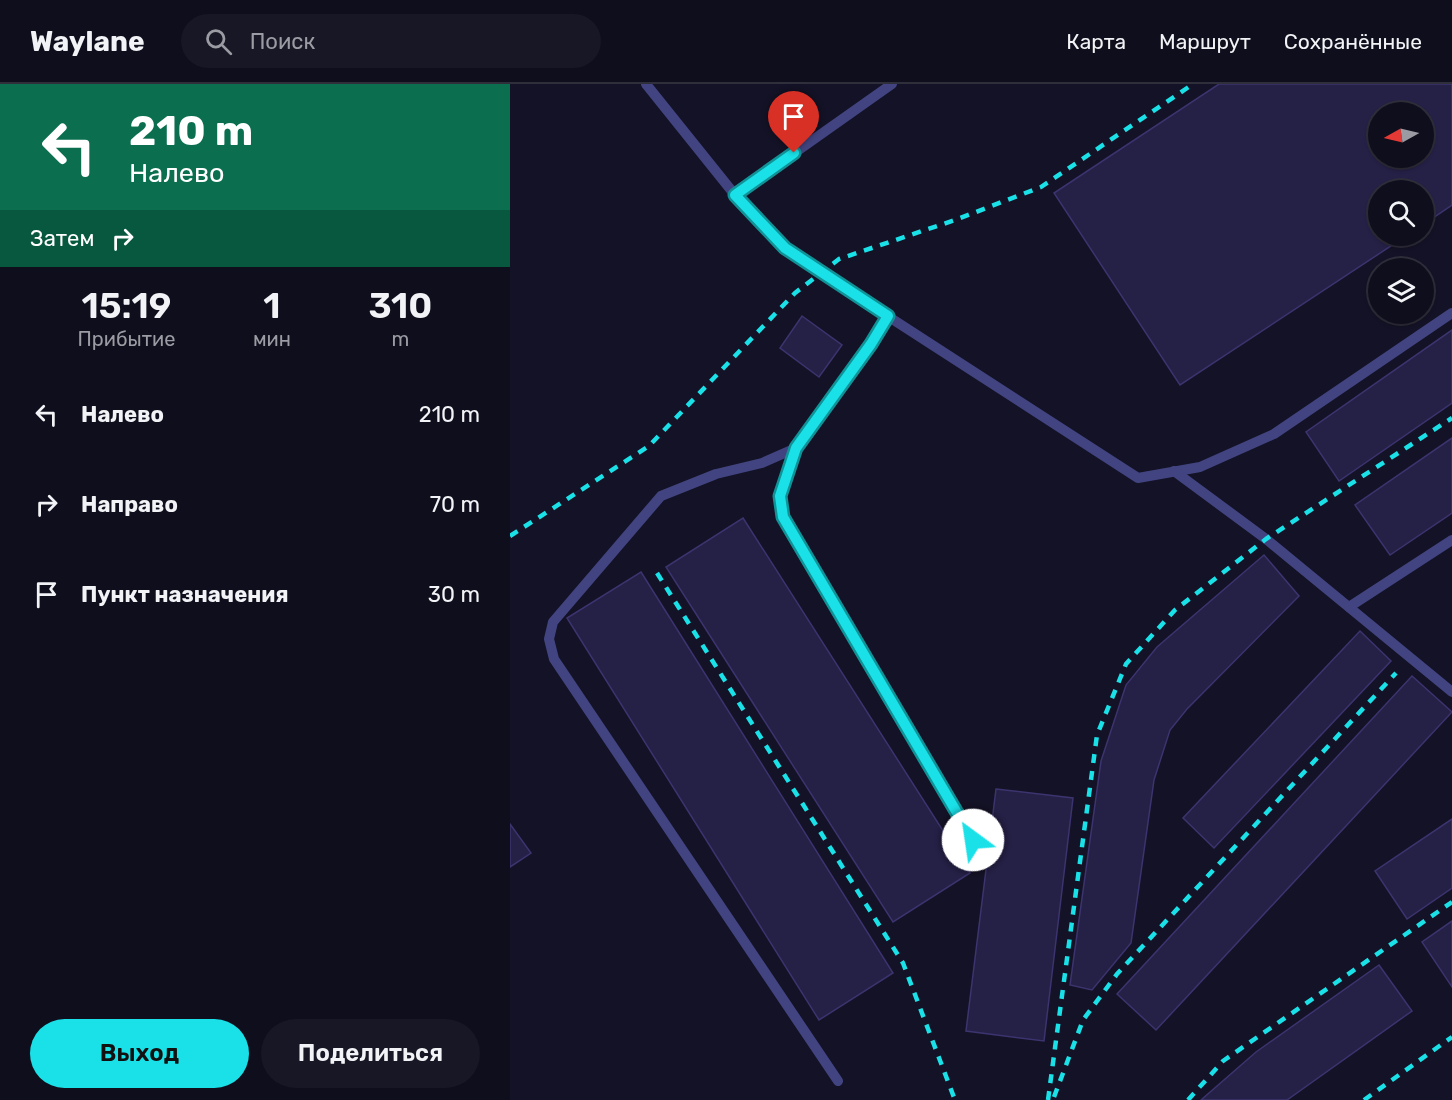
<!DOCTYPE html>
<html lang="ru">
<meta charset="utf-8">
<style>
:root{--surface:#0f0e1c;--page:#181725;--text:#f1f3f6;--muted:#9b9ca3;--line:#2f2e3b;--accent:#1ae1e8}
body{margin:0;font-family:Rubik,sans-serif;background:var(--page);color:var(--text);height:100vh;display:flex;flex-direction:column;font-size:22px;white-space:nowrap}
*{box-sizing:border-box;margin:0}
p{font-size:20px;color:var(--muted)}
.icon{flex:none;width:33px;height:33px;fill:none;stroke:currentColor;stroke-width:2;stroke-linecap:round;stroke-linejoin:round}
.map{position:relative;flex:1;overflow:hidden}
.side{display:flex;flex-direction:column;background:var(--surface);width:510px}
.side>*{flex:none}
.hud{background:#0b6e4f;color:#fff;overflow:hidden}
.needle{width:39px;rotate:262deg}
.tools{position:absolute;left:858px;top:18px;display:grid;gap:12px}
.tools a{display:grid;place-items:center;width:66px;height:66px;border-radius:50%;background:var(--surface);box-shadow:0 2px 4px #0004,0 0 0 2px var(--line);font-size:30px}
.pin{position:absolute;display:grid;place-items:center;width:51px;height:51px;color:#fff;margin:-62px -26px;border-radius:50% 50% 50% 0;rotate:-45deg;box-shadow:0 0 6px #0007}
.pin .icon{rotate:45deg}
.me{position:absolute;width:66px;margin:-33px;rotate:329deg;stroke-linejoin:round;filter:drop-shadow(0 0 4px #0008)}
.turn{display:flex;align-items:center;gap:21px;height:126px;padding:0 30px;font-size:27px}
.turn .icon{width:78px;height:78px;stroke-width:2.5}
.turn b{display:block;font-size:42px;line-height:51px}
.then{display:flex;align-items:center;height:57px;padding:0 30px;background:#0003;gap:12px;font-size:22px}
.eta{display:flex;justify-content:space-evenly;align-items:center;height:102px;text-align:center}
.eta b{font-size:36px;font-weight:600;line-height:42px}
.action{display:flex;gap:12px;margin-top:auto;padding:12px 30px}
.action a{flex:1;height:69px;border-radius:36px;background:var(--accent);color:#111;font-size:24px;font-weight:600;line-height:69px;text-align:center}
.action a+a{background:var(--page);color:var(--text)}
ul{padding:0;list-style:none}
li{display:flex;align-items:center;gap:18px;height:90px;padding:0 30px}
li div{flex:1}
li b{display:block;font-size:22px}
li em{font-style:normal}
header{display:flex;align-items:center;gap:36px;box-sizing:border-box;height:84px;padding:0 30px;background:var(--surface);border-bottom:2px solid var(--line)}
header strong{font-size:28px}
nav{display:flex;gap:33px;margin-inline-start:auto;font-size:21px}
.search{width:420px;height:54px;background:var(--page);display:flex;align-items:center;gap:15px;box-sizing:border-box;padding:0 21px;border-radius:33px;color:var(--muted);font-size:22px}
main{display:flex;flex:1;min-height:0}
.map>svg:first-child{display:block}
.building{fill:#252046;stroke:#3c346f;stroke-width:1.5;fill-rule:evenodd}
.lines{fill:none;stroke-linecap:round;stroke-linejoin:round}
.service{stroke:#424481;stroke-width:10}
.rail{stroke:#1ae1e8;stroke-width:4.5;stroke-dasharray:9 8;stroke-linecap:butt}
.route-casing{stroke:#119297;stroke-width:15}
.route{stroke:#1ae1e8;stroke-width:10}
</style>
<header>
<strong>Waylane</strong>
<div class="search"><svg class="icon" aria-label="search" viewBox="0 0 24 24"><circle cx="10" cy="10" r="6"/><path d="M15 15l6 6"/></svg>Поиск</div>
<nav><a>Карта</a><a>Маршрут</a><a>Сохранённые</a></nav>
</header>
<main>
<section class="side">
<div class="hud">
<div class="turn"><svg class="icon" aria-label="left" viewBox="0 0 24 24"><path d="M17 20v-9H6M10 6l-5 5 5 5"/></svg><div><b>210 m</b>Налево</div></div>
<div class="then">Затем<svg class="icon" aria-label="right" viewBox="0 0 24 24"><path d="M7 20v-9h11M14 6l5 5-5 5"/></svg></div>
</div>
<div class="eta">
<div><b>15:19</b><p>Прибытие</p></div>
<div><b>1</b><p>мин</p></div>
<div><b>310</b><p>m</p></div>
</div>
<ul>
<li><svg class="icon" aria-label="left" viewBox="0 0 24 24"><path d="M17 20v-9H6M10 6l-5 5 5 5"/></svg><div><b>Налево</b></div><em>210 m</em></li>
<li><svg class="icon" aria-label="right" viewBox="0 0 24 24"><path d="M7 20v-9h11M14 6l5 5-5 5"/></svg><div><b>Направо</b></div><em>70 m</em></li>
<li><svg class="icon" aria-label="arrive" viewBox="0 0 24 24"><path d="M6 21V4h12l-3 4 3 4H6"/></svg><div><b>Пункт назначения</b></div><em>30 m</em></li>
</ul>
<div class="action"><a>Выход</a><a>Поделиться</a></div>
</section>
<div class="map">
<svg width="942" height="1016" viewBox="0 0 942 1016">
<rect width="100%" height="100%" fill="#141226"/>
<g class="building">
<path d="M 709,0 L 942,0 L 942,121 L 914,140 L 914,106 L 868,106 L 868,152 L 896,152 L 670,301 L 544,109 ZM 868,28 L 914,28 L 914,74 L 868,74 Z"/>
<polygon points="292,232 332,261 309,293 270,264"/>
<polygon points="942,246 942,319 829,397 796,348"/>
<polygon points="942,354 942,429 880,471 845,421"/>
<polygon points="233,434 460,789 383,838 156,483"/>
<polygon points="754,471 789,512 677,625 660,646 644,696 621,859 582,906 560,901 591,677 616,601 647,563"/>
<polygon points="131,488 383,889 309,936 57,534"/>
<polygon points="850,547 881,577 704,764 673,734"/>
<polygon points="902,592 942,628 646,946 607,910"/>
<polygon points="486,705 563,714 534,957 456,947"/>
<polygon points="942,735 942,804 897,835 865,787"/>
<polygon points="0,740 21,769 0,783"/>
<polygon points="942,837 942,903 912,858"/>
<polygon points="869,881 902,927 777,1016 691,1016 746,968"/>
</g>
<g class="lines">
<g class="service">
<polyline points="136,0 225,111 275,164 311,189 628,394 690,383 764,350 942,229"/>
<polyline points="225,111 382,0"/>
<polyline points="286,364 270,412 273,433 463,756"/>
<polyline points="664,387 756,455 942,608"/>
<polyline points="839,523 942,456"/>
<polyline points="328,997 44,575 39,555 43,538 151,412 206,390 252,379 286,364 361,260 377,232"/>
</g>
<g class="rail">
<polyline points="0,452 139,362 285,209 329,175 445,136 531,103 683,0"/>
<polyline points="147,489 393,879 445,1016"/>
<polyline points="544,1013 573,936 607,890 886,589"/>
<polyline points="538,1016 587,651 616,580 665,526 756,455 942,334"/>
<polyline points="678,1016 713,977 942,818"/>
<polyline points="854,1016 942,953"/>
</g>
</g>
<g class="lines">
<g class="route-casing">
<polyline id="route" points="284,69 225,111 275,164 378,232 361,260 286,364 270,412 273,433 463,756"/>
</g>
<use href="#route" class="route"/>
</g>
</svg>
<div class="tools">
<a><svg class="needle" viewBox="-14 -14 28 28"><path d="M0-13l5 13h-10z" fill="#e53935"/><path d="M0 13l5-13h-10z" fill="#9b9ca3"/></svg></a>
<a><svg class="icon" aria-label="search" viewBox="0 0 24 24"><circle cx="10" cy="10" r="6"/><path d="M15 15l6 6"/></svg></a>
<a><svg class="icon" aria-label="layers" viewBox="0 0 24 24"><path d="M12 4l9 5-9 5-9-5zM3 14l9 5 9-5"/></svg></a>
</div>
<div class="pin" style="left:284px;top:69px;background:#d93025"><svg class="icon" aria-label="arrive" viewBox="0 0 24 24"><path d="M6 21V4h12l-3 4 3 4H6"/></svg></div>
<svg class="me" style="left:463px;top:756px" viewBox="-20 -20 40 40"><circle r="19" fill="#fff"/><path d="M0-13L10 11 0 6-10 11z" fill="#1ae1e8"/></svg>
</div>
</main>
